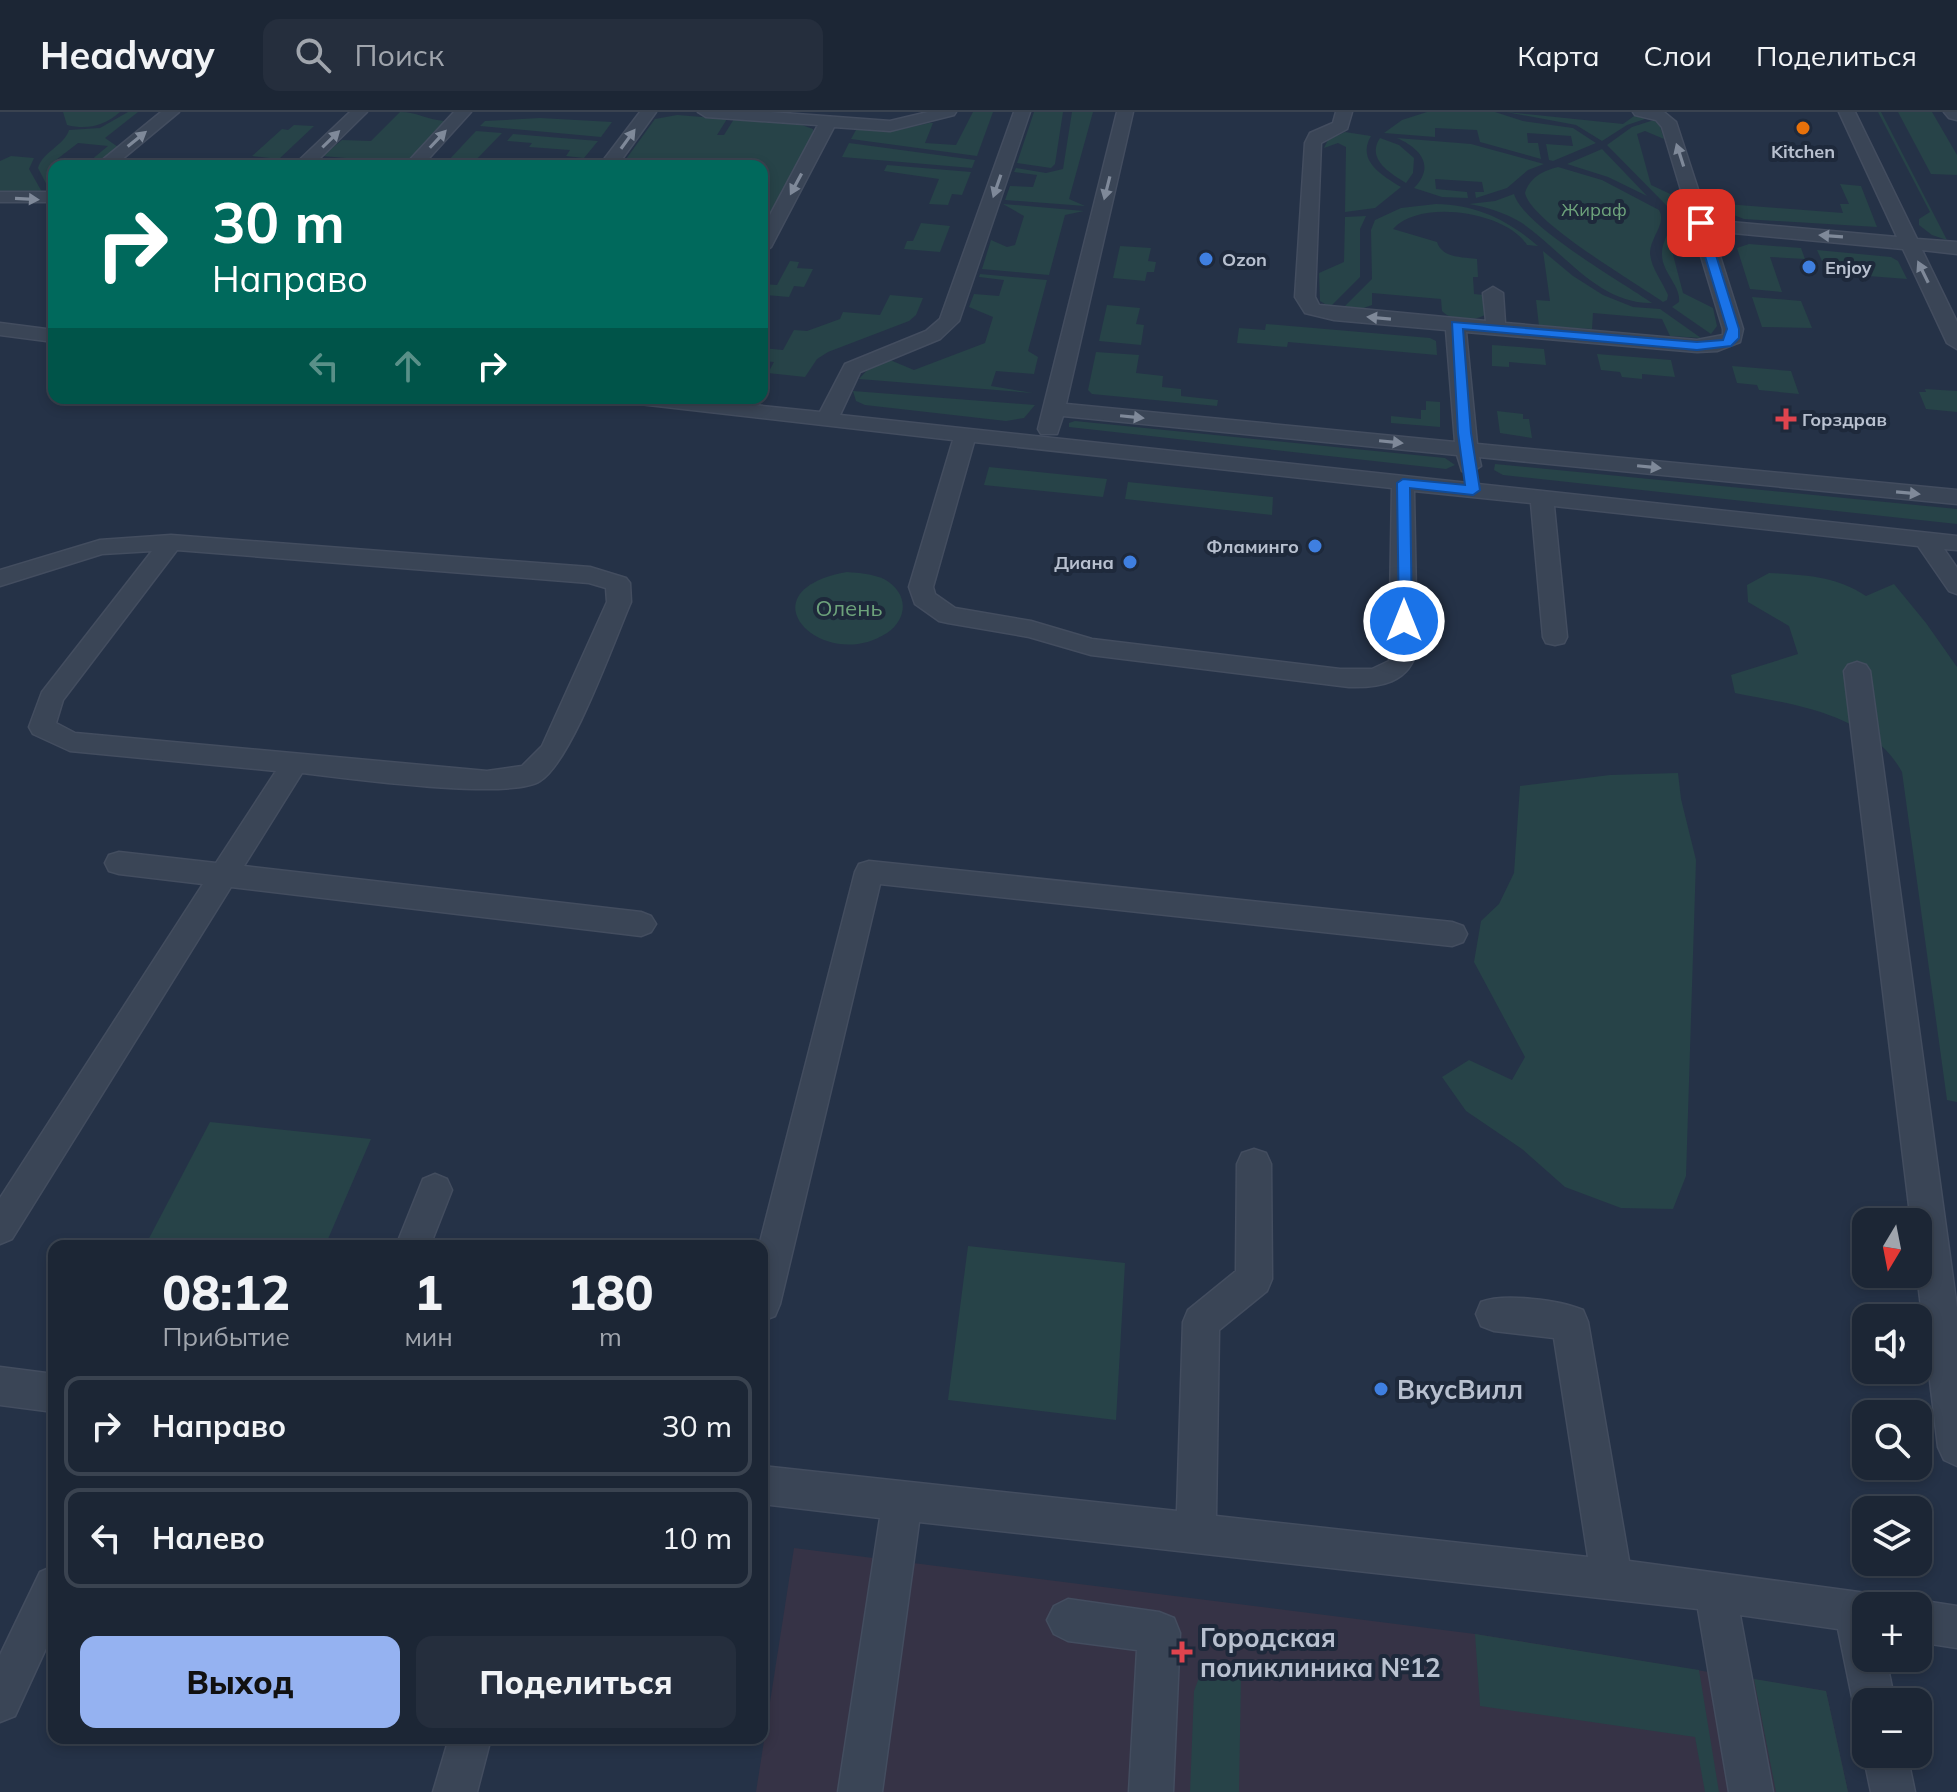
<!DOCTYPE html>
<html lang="ru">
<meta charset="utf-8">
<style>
:root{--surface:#1c2635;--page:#252e3d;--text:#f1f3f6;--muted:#a0a5ad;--line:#3a4350;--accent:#95b2f1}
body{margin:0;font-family:Mulish,sans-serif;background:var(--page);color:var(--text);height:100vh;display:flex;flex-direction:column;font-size:30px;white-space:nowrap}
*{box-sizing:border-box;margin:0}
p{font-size:26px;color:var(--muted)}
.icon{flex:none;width:44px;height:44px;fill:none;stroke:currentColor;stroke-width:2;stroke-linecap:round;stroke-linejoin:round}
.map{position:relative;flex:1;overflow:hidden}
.panel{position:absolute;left:48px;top:1128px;width:720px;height:504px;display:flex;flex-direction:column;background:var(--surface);border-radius:16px;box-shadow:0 4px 12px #0003,0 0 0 2px var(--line)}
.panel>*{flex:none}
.guide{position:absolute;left:48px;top:48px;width:720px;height:244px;border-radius:16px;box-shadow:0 4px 12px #0003,0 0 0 2px var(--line);background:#00695c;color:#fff;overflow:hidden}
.needle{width:52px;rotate:190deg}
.tools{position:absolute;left:1852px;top:1096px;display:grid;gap:16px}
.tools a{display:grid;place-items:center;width:80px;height:80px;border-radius:16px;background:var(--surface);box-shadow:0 4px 12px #0003,0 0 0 2px var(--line);font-size:40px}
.pin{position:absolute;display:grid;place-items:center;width:68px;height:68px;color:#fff;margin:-34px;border-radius:16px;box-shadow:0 4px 12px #0006}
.me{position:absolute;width:88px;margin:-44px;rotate:0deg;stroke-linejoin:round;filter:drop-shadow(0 0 6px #0008)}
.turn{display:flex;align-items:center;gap:28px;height:168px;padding:0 32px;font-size:36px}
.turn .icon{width:104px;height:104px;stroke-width:2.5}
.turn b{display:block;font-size:56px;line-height:68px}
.lanes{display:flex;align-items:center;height:76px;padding:0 32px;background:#0003;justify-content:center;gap:40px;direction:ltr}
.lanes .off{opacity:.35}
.eta{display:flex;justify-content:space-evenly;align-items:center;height:136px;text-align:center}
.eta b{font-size:48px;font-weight:800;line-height:56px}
.primary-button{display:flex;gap:16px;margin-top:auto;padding:16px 32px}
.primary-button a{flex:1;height:92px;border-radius:16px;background:var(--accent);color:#111;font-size:32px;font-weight:800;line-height:92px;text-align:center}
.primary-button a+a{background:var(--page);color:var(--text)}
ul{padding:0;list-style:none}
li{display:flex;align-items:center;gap:24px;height:100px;margin:0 16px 12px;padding:0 16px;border:4px solid var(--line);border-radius:16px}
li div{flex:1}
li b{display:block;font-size:30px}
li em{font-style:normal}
header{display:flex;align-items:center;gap:48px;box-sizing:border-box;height:112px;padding:0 40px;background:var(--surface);border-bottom:2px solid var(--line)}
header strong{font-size:38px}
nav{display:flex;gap:44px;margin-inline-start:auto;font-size:28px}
.search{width:560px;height:72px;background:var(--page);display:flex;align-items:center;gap:20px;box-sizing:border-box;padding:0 28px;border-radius:16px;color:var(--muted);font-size:30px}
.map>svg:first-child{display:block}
.medical{fill:#363346}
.green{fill:#274348}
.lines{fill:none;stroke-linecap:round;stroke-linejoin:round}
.lane-casing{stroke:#434d5f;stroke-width:3}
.street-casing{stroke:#434d5f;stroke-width:3}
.lane{fill:#3a4556;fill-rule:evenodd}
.street{fill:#3a4556;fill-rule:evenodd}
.oneway{fill:#7f8999}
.route{fill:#1a73e8;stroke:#114b97;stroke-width:2}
.food-dot{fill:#e8710a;stroke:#1e293b;stroke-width:3}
.shop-dot{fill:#3f7fe0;stroke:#1e293b;stroke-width:3}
.health-dot{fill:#e0444e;stroke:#1e293b;stroke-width:3}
.labels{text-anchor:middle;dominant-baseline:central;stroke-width:8;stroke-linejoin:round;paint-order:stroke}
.far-poi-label{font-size:18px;font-weight:bold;fill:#b8c0cf;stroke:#1e293b;text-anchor:start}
.far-park-label{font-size:18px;fill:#6da27b;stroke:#1e293b}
.park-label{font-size:22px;fill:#6da27b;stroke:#1e293b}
.near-poi-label{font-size:26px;font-weight:bold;fill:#b8c0cf;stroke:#1e293b;text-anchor:start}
</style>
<header>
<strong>Headway</strong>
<div class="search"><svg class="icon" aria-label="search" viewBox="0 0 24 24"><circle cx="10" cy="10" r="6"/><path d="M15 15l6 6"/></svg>Поиск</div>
<nav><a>Карта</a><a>Слои</a><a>Поделиться</a></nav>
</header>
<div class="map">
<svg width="1957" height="1680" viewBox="0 0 1957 1680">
<rect width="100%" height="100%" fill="#253247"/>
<polygon class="medical" points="794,1436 1475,1522 1826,1579 1848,1680 756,1680"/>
<g class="green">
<path d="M 63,0 L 120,0 C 104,14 87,18 67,13 Z"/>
<path d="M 128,0 L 138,0 L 105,26 L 118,35 L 94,54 L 84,54 L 108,34 L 78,31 L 52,51 L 79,54 L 54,54 L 54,81 L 51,81 L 38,56 C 43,39 64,34 69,18 L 100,16 Z"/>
<path d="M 400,0 C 417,0 428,8 445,9 L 405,51 L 322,44 L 342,28 L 371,29 Z"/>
<polygon points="973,0 993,0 977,44 851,27 856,18 898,18 929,11 933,11 925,31 956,33"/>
<polygon points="1034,0 1063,0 1055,52 1051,56 1017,51"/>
<polygon points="1072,0 1093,0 1069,87 1085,94 1005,88 1010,74 1033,75 1037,63 1014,60 1016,56 1046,61 1063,57"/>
<polygon points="1427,0 1495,0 1523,9 1573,16 1596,31 1553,49 1549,48 1546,32 1573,34 1571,24 1527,21 1528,31 1538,31 1541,47 1480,30 1477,18 1435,16 1435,25 1384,21 1402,8"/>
<polygon points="1506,0 1623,12 1634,4 1648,6 1627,13 1602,29 1576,13"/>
<polygon points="1878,0 1881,0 1947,128 1932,123 1919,113 1919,107 1930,100"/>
<polygon points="1898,0 1932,0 1957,43 1957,63 1931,62"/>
<polygon points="677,3 727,7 717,23 724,23 734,7 799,12 813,17 813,23 762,116 762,54 621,54 655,7"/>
<polygon points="540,6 612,10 601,25 480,14 485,9"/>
<polygon points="1654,8 1660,14 1664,27 1645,19 1637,22 1651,73 1681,87 1686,103 1668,95 1607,33 1632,15"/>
<polygon points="294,13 314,14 279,47 252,44 282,17 288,18"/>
<polygon points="476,19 502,21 472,52 447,50"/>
<path d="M 1345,20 L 1371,24 C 1356,49 1383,64 1401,75 L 1375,96 L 1345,100 L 1346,35 L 1338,31 L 1324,36 L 1328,28 Z"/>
<polygon points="513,22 598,29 584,46 566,44 570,38 529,35 532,31 507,29"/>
<path d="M 1380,26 L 1399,33 L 1414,46 L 1413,61 L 1406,71 C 1390,61 1366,47 1380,26 Z"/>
<path d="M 1397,26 L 1471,32 L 1544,52 L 1528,58 L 1507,76 L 1476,86 L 1475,80 L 1484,80 L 1482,70 L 1435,67 L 1436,77 L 1467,80 L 1468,86 L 1442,85 L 1414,76 C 1436,54 1420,36 1397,26 Z"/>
<polygon points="849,31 975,48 972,56 842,45"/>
<polygon points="1602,37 1647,84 1608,65 1567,52"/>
<polygon points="11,44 34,46 29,57 42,80 37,83 0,80 0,49"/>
<polygon points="887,53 971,60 962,83 952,82 948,93 929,92 939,67 884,59"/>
<path d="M 1558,55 L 1602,68 L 1659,98 C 1667,112 1650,125 1650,141 C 1651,156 1662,169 1668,183 L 1667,188 L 1663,190 C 1635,170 1531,110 1525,81 C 1530,65 1543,59 1558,55 Z"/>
<polygon points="1840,72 1861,74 1877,115 1744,107 1731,102 1726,92 1843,101 1840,92 1849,92"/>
<path d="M 1514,82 C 1523,114 1622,170 1652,191 C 1598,192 1563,139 1522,111 C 1506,101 1487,95 1469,92 L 1495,89 Z"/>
<polygon points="1003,92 1084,99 1065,103 1049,163 982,157 991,128 1007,135 1015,133 1024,104"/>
<path d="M 1436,92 C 1477,93 1508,108 1538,134 L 1527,133 C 1507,100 1420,86 1393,117 L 1437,130 C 1442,146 1462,145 1477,147 L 1478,165 L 1473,165 L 1474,182 L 1484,183 L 1485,203 C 1472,210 1453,210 1442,199 L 1441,187 L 1372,181 L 1372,193 L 1358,198 L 1342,197 L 1372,167 L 1371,118 L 1375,108 L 1401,96 Z"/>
<path d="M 1671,101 L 1687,108 L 1697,140 L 1679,131 L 1671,135 L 1683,181 L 1713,196 L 1717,214 L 1711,222 L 1672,195 L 1679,190 C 1681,174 1662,160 1662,143 C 1661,127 1675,116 1671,101 Z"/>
<polygon points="1366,104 1360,117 1360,165 1330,195 1320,189 1319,161 1344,150 1345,105"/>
<polygon points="921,111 950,114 940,140 904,137 907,129 913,129"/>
<polygon points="1749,132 1801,136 1805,147 1770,145 1782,180 1750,177 1737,136"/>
<polygon points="1120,134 1151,136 1148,149 1156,150 1154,160 1147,160 1145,169 1113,166"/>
<polygon points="1817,138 1891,145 1898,149 1907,167 1868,164 1863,152 1822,149"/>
<polygon points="1543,139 1573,164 1603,183 1633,195 1660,197 1701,226 1670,224 1662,207 1593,201 1592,217 1539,214 1536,188 1550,189"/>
<polygon points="790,149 799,150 797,156 813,157 804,175 794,174 789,185 766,183 762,188 762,172 777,173"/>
<polygon points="980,162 1047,168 1028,239 1038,245 1034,262 996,259 991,274 1033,281 859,267 870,255 890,248 914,258 985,231 993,205 969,195 974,182 999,184 1004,168 979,165"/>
<polygon points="890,183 923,186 916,203 909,209 828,240 817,247 805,265 768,261 774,250 762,249 762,236 783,238 794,218 807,219 840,207 843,200 880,203"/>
<polygon points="1752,185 1801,189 1812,216 1762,215"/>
<polygon points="1107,193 1140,196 1136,212 1144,213 1141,233 1099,229"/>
<polygon points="1266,212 1430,226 1436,229 1437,243 1288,230 1287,235 1237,231 1239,216 1265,218"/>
<polygon points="1492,233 1544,237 1546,253 1509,250 1509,255 1492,254"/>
<polygon points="1096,240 1139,243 1136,261 1163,264 1162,275 1181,277 1181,284 1218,288 1217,294 1092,282 1088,278"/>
<polygon points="1597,242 1671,248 1675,265 1642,262 1642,267 1622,265 1620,260 1601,258"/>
<polygon points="1732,254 1791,259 1799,282 1759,278 1757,273 1737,271"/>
<polygon points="1925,277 1957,279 1957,300 1926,297 1919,280 1926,280"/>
<polygon points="853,279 1035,293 1024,306 1006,309 865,293 856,289"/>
<polygon points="1426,289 1440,290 1440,315 1391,311 1391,304 1421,307 1421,298 1426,298"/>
<polygon points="1497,299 1523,302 1523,307 1529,307 1532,326 1500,321"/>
<polygon points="1075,309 1445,346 1455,353 1446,357 1069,315 1069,311"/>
<polygon points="1495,352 1957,397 1957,412 1503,363 1494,358"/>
<polygon points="989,355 1107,367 1103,385 984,373"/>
<polygon points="1128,370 1273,385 1272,403 1125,387"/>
<path d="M 847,460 C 860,461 872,462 884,467 C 908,480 909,506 887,521 C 822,563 740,479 847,460 Z"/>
<path d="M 1769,461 C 1805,463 1836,464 1866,484 L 1894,472 L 1926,511 L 1957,555 L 1957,990 L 1947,988 L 1902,660 C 1869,601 1795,593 1735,581 L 1731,563 L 1798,542 L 1789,514 L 1748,490 L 1747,473 Z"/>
<polygon points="1678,661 1681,687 1696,748 1686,1064 1673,1097 1621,1096 1565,1075 1522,1037 1466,999 1442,965 1469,948 1512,968 1525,945 1474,850 1481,809 1499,792 1514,761 1520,674 1610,663"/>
<polygon points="210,1010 371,1027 325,1134 145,1134"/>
<polygon points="968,1134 1125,1151 1116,1308 948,1288"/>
<polygon points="1475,1522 1699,1558 1719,1680 1705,1680 1695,1625 1480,1594"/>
<polygon points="1215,1560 1241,1563 1239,1680 1190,1680 1194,1579 1200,1563"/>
<polygon points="1754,1567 1826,1579 1848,1680 1776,1680"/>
</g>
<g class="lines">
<g class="lane-casing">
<g id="lane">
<polygon points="161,0 179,0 114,54 95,54"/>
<polygon points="350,0 367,0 312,54 293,54"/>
<polygon points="454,0 471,0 422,54 404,54"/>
<polygon points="640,0 656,0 617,54 599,54"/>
<polygon points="698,0 770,0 890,9 928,0 956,0 954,3 890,19 834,15 771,135 762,141 762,118 818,13 706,5"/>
<path d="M 1014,0 L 1030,0 L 959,209 L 940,227 L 860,260 L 840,303 L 1957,424 L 1957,438 L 1944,437 L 1957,456 L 1957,482 L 1949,479 L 1918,434 L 1554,394 L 1567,525 L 1564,531 L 1555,533 L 1546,531 L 1543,525 L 1531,391 L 1414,379 L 1417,537 C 1410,571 1380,576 1349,575 L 1091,543 L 1029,525 L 948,511 L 939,509 L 915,492 L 909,475 L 953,328 L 622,290 L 619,286 L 687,286 L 820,300 L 845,252 L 926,219 L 940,207 ZM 974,330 L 1392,376 L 1389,549 L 1372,557 L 1340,557 L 1092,527 L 1031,509 L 955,496 L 935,482 L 933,475 Z"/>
<polygon points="1117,0 1133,0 1066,292 1455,330 1446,218 1334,208 1305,201 1295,185 1305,31 1310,21 1333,11 1336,0 1352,0 1347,17 1321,31 1315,185 1319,193 1486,209 1483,181 1493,175 1503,181 1505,211 1697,228 1723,223 1723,217 1662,15 1656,8 1635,3 1633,0 1664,0 1676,10 1708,108 1897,125 1839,0 1855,0 1917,127 1957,130 1957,142 1922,138 1957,210 1957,237 1947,231 1903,137 1712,119 1743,217 1740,230 1717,239 1697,240 1466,220 1477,332 1957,378 1957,392 1479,345 1481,354 1470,361 1462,359 1457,343 1063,304 1057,322 1041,322 1038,317"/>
<rect x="0" y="80" width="54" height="10"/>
<polygon points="0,211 54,218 54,230 0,223"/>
<path d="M 171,423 L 590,455 L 626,466 L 630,471 L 631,490 C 614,529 572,649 540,669 C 510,689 345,666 302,661 L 244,754 L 641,800 L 651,804 L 656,812 L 651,820 L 641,824 L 231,775 L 12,1127 L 0,1132 L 0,1086 L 203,772 L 119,762 L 109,759 L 105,751 L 109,743 L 119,740 L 216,751 L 276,659 L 70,639 L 33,622 L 29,615 L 42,580 L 152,439 L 102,442 L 0,474 L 0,458 L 100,428 ZM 177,438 L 589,471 L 606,476 L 607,490 L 542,634 L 522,654 L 487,659 L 75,621 L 56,611 L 63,588 Z"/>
<polygon points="1857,550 1866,553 1870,559 1957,1196 1957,1354 1944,1348 1938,1335 1917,1162 1918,1110 1911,1110 1844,559 1848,553"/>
<polygon points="869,749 1452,810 1463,814 1467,822 1463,830 1452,834 880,772 780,1192 775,1204 762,1209 762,1134 759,1134 855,760 859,752"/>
<path d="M 1254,1037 L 1266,1041 L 1271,1052 L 1272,1167 L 1267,1179 L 1219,1218 L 1216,1404 L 1588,1445 L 1554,1226 L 1494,1219 L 1481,1214 L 1476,1202 L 1481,1190 C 1504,1181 1560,1188 1583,1198 L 1588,1210 L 1629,1449 L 1866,1481 L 1880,1487 L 1884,1494 L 1866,1494 L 1866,1546 L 1886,1546 L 1895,1590 L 1866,1590 L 1866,1608 L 1859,1605 L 1853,1590 L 1838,1517 L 1740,1503 L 1773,1680 L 1729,1680 L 1698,1497 L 919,1410 L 882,1680 L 838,1680 L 880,1406 L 762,1392 L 762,1354 L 1177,1399 L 1183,1210 L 1188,1198 L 1236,1159 L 1237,1052 L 1242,1041 Z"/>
<polygon points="435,1062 447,1067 452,1078 430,1134 396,1134 423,1067"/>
<polygon points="0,1255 54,1262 54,1300 0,1293"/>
<polygon points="54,1454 54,1519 15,1604 0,1610 0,1543 40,1460"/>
<polygon points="1068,1487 1159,1500 1174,1506 1180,1521 1173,1680 1129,1680 1137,1538 1068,1529 1054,1522 1047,1508 1054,1494"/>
<polygon points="1918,1488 1957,1494 1957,1536 1918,1530 1918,1494 1905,1494"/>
<polygon points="449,1626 491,1626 477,1680 433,1680"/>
<polygon points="1866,1636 1866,1642 1907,1642 1915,1680 1871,1680 1863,1642"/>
</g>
</g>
<g class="street-casing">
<polygon id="street" points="1944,0 1957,0 1957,8 1949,6"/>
</g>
<use href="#lane" class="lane"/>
<use href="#street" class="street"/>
</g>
<defs><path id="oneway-solid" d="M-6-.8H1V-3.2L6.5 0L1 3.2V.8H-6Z" transform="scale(2)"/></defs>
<g class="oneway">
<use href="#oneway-solid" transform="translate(137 27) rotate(-39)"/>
<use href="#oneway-solid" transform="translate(331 27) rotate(-44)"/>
<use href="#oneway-solid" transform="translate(438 27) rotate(-47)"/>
<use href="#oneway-solid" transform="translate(628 27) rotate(-54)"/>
<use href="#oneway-solid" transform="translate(1680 43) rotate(-108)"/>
<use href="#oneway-solid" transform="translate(796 72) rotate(118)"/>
<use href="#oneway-solid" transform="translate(997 74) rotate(109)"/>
<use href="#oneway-solid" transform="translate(1107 76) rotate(104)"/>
<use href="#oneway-solid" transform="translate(27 87) rotate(3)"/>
<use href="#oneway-solid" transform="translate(1831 124) rotate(-176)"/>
<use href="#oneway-solid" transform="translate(1923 160) rotate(-116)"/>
<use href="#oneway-solid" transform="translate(1379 206) rotate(-175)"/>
<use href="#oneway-solid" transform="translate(1132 305) rotate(6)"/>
<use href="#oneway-solid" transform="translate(1391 330) rotate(6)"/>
<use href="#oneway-solid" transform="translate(1649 355) rotate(6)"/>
<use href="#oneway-solid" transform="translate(1908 381) rotate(5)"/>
</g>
<polygon class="route" points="1701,108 1706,111 1739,217 1739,226 1731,234 1697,238 1463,217 1471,321 1480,378 1473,383 1410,376 1412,509 1404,514 1399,512 1397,371 1403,367 1465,373 1458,321 1452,210 1697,230 1723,228 1727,217 1695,111"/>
<circle class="food-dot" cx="1803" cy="16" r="8"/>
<g class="shop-dot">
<circle cx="1206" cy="147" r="8"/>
<circle cx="1809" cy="155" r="8"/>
<circle cx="1315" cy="434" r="8"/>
<circle cx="1130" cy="450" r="8"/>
<circle cx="1381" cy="1277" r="8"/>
</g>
<g class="health-dot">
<path d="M1782 295h8v8h8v8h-8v8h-8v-8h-8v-8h8z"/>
<path d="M1178 1528h8v8h8v8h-8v8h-8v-8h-8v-8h8z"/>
</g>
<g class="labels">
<g class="far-poi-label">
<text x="1803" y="39" text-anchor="middle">Kitchen</text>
<text x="1222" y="147">Ozon</text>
<text x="1825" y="155">Enjoy</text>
<text x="1802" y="307">Горздрав</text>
<text x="1299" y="434" text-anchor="end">Фламинго</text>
<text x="1114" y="450" text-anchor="end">Диана</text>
</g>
<g class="far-park-label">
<text x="1594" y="97">Жираф</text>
</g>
<g class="park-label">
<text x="849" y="496">Олень</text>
</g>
<g class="near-poi-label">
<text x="1397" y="1277">ВкусВилл</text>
<text x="1200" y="1525">Городская<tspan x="1200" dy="30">поликлиника №12</tspan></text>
</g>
</g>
</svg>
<div class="tools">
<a><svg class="needle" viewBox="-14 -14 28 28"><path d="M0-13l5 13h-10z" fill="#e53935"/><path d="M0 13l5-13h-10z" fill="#a0a5ad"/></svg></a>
<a><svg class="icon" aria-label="sound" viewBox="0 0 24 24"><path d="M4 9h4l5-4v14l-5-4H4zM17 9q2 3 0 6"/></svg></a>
<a><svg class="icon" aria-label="search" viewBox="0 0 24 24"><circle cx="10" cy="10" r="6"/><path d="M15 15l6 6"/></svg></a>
<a><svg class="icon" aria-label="layers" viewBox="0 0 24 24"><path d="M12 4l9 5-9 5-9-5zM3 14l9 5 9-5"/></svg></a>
<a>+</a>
<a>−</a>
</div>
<div class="pin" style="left:1701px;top:111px;background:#d93025"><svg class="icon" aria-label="arrive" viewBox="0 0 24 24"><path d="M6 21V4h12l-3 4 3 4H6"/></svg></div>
<svg class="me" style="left:1404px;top:509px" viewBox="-20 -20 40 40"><circle r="17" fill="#1a73e8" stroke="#fff" stroke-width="3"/><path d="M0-11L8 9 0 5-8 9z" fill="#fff"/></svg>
<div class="guide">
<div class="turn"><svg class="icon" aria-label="right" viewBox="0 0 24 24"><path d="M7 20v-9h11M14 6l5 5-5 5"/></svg><div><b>30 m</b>Направо</div></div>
<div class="lanes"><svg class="icon off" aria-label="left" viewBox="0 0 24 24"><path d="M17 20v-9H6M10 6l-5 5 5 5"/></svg><svg class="icon off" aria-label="ahead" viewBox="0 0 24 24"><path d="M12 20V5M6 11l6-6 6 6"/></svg><svg class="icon" aria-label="right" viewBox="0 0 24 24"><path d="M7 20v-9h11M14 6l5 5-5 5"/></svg></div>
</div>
<section class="panel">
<div class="eta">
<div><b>08:12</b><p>Прибытие</p></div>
<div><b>1</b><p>мин</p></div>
<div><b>180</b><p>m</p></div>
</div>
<ul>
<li><svg class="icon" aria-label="right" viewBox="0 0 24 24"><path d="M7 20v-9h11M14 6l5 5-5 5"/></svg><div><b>Направо</b></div><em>30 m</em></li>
<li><svg class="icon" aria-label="left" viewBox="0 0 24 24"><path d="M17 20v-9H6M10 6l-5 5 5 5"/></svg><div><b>Налево</b></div><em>10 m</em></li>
</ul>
<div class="primary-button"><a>Выход</a><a>Поделиться</a></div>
</section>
</div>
